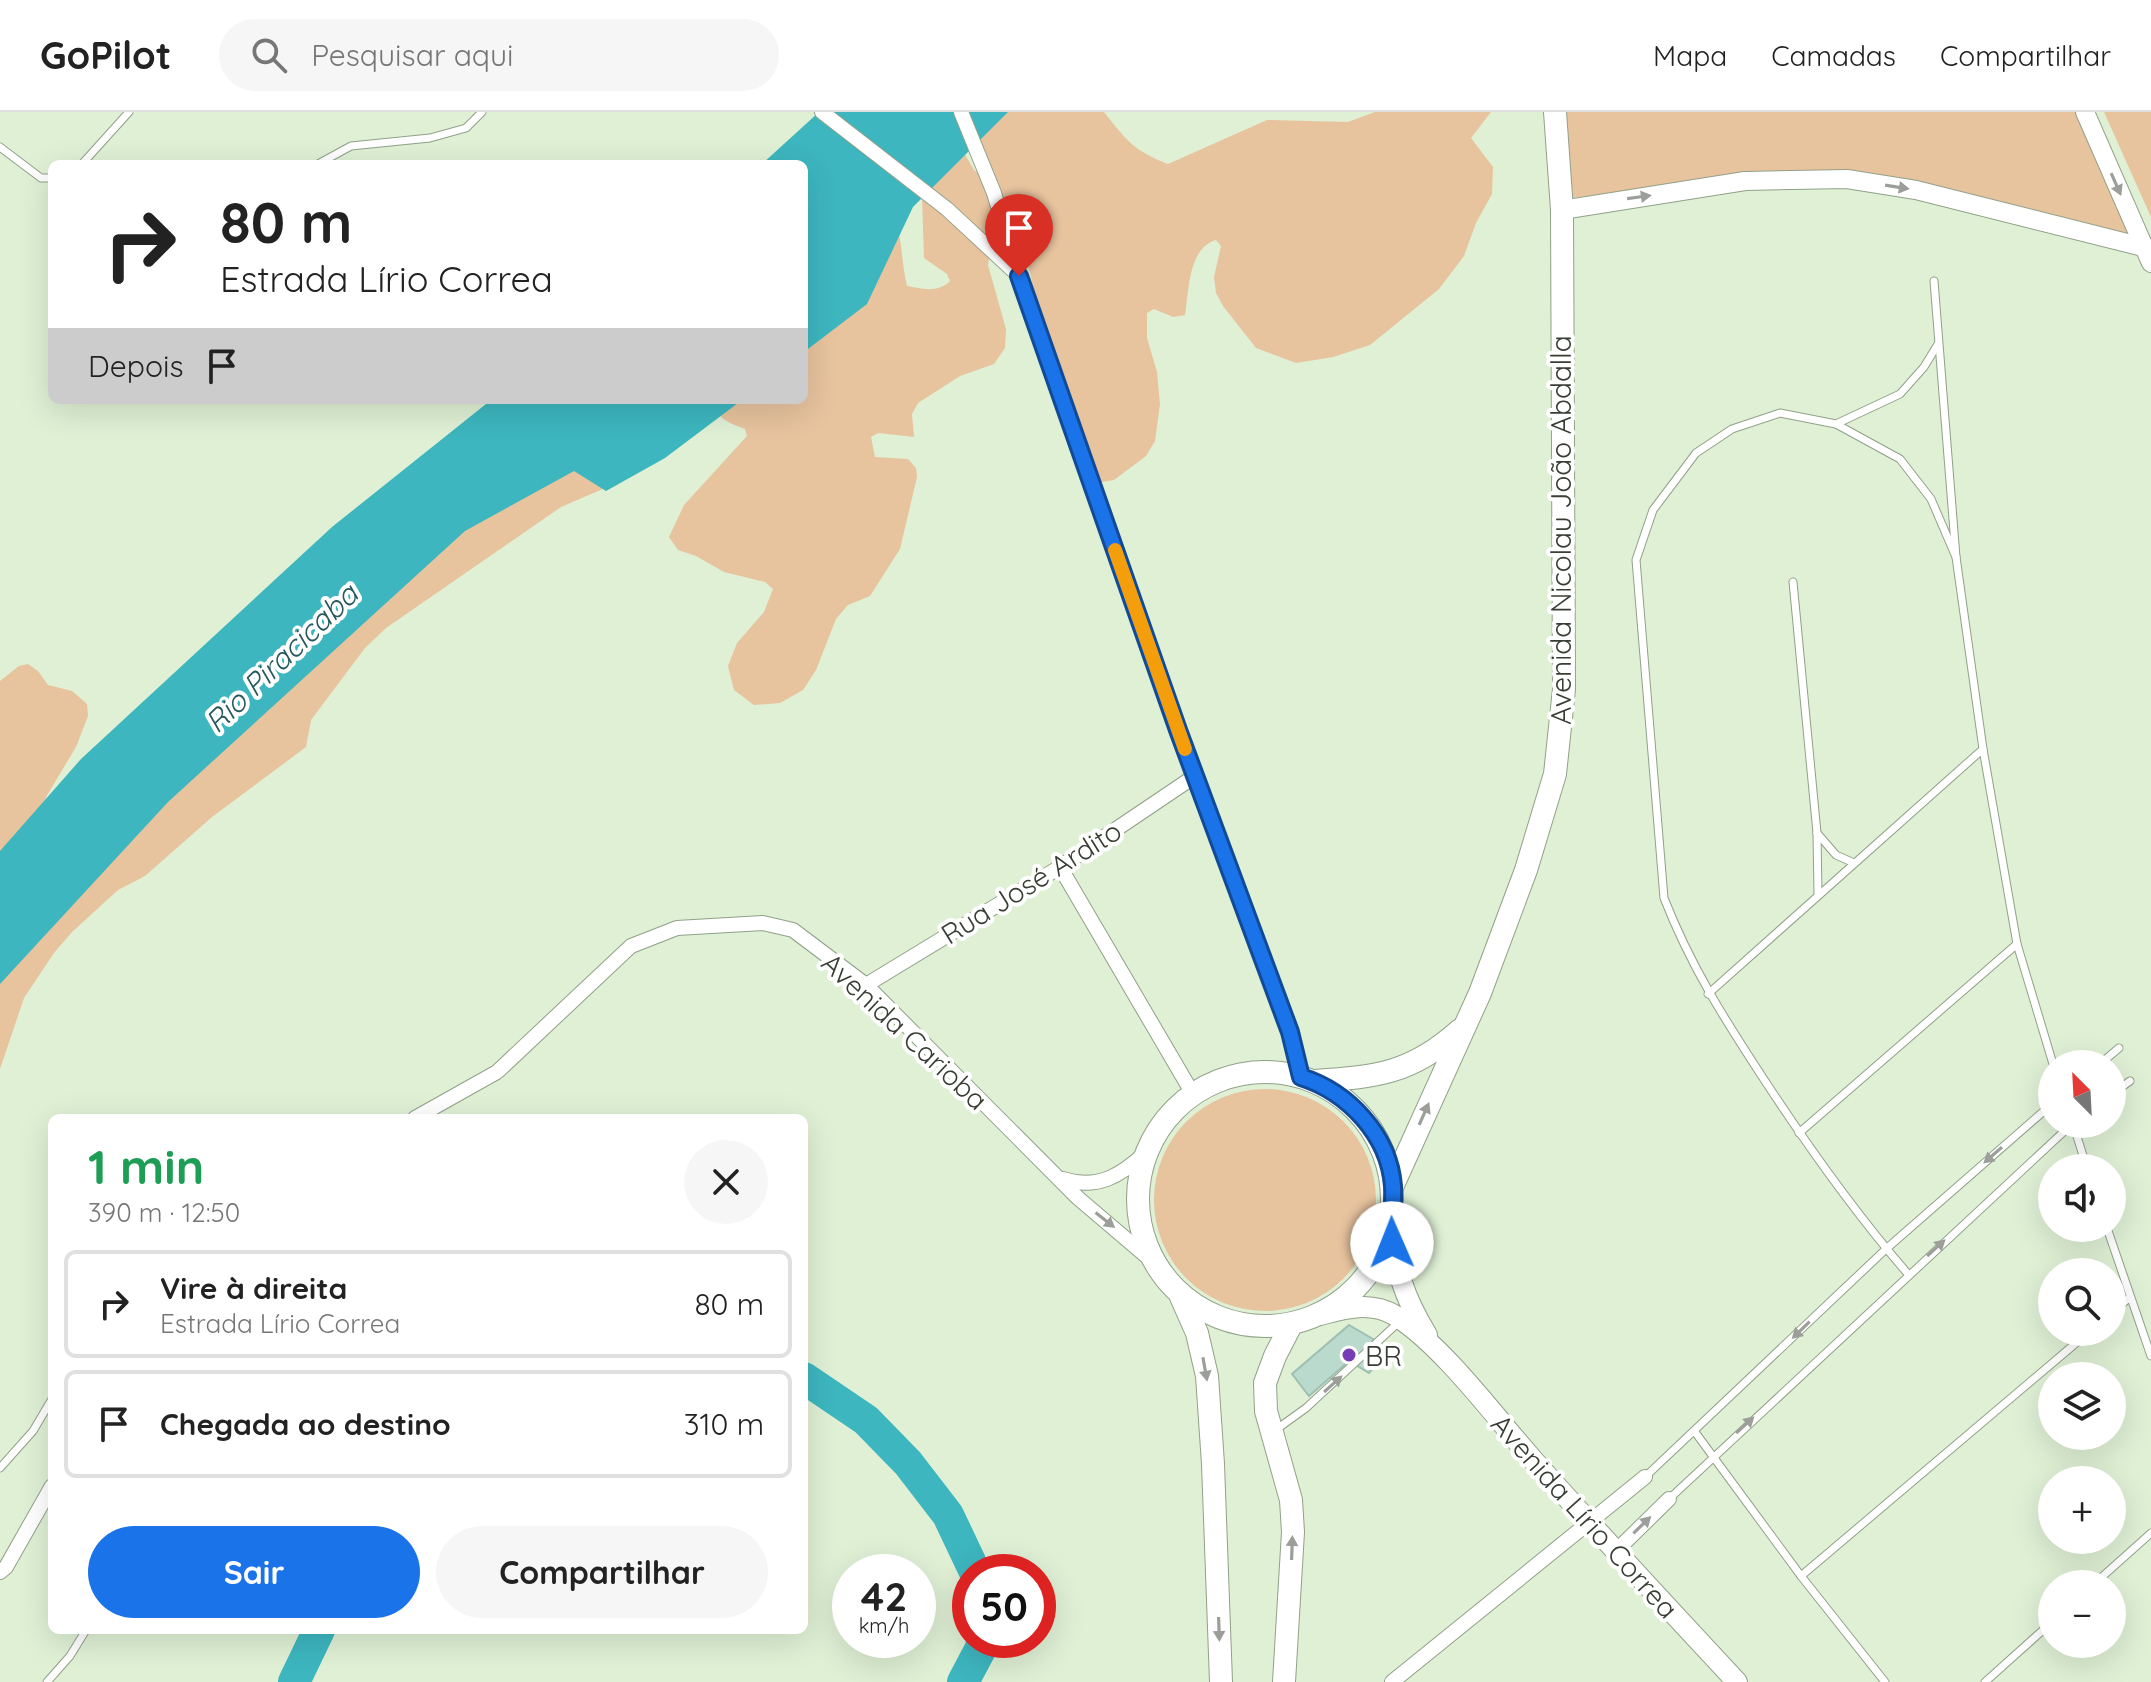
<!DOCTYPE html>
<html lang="pt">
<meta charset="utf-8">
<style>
:root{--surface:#fff;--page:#f6f6f6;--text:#222;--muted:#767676;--line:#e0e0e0;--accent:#1a73e8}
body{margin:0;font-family:Quicksand,sans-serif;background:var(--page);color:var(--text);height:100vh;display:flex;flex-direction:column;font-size:30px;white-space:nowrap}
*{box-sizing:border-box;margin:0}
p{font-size:26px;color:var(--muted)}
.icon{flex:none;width:44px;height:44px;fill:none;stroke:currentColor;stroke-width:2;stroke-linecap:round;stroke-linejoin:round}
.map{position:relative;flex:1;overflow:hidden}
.drawer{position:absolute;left:48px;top:1002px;width:760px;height:520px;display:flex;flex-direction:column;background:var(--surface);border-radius:12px;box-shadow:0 8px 32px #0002}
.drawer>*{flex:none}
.hud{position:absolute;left:48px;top:48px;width:760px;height:244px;border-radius:12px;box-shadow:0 8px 32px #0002;background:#fff;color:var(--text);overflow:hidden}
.needle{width:52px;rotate:336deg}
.controls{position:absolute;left:2038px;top:938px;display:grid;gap:16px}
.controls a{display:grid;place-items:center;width:88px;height:88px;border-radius:50%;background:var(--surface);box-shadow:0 8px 32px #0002;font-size:40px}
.speed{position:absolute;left:832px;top:1442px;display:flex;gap:16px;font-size:40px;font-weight:700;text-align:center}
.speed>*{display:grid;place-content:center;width:104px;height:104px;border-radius:50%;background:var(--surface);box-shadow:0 8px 32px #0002;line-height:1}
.speed small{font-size:20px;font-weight:400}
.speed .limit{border:12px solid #d22;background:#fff;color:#111}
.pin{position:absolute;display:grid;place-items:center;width:68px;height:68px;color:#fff;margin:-82px -34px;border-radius:50% 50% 50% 0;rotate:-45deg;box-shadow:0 0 8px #0007}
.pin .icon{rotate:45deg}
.me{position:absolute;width:88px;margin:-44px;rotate:359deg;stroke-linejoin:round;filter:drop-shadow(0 0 6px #0008)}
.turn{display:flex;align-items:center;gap:28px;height:168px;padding:0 40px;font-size:36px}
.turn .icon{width:104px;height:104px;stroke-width:2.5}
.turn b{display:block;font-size:56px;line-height:68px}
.then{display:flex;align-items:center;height:76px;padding:0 40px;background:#0003;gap:16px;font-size:30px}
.round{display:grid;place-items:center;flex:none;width:84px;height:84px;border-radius:42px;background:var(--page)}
.overview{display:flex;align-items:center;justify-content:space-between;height:136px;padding:0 40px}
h1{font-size:48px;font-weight:700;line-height:60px;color:#1e9e55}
.action{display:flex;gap:16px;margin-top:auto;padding:16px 40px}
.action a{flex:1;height:92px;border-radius:48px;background:var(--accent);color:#fff;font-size:32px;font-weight:700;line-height:92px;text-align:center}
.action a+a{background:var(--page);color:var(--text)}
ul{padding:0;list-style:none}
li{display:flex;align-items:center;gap:24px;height:108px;margin:0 16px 12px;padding:0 24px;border:4px solid var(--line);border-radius:12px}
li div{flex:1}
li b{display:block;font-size:30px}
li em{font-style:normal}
header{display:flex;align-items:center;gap:48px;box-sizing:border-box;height:112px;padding:0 40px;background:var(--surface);border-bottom:2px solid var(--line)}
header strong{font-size:38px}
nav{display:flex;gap:44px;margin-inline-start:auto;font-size:28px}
.search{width:560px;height:72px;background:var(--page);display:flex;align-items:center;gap:20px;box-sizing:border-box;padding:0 28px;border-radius:44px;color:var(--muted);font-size:30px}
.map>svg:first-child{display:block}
.green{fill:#e7c39e}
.water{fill:#3db6bf}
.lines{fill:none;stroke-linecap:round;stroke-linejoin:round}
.river{stroke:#3db6bf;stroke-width:32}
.building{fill:#b9dacc;stroke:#9ebfb1;stroke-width:2}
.service-casing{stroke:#91a189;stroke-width:9}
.minor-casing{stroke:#91a189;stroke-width:16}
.tertiary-casing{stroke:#91a189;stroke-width:20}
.secondary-casing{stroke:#91a189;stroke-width:22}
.primary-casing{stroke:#91a189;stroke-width:24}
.service{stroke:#fff;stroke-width:7}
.minor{stroke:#fff;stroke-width:14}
.tertiary{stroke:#fff;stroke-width:18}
.secondary{stroke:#fff;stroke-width:20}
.primary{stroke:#fff;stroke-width:22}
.oneway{fill:#9c9e9a}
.route-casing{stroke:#114b97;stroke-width:20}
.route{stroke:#1a73e8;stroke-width:14}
.slow{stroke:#f59e0b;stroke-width:14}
.poi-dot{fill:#773db3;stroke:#fff;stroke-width:3}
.labels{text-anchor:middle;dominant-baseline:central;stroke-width:8;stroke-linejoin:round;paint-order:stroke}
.street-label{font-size:28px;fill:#383e34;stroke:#fff}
.poi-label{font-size:28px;fill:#383e34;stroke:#fff;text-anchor:start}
.water-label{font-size:30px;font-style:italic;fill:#26585c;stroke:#fff}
</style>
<header>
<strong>GoPilot</strong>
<div class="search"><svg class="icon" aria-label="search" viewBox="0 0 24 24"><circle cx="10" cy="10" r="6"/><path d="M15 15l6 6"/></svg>Pesquisar aqui</div>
<nav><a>Mapa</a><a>Camadas</a><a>Compartilhar</a></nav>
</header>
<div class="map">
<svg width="2151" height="1570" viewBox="0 0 2151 1570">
<rect width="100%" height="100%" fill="#dff0d5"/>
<g class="green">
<path d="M 975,0 L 1104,0 C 1126,28 1134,39 1168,52 L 1267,8 L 1348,10 L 1375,0 L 1491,0 L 1471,26 L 1493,55 L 1492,82 L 1476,111 L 1464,144 L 1439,177 L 1370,233 L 1333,245 L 1296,251 L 1256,236 L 1223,194 L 1216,181 L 1214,165 L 1221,134 L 1216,128 C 1188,136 1189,179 1185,203 L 1173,205 L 1154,197 L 1147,201 L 1147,226 L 1157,260 L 1160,292 L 1155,329 L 1146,344 L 1114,368 L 1096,371 C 1087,355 1077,340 1067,324 C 1057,308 1047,266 1042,247 C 1032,207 1040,161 1015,127 L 993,123 L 988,153 L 1006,217 L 1005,236 L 994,252 L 960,264 L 918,291 L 912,302 L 914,325 L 878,321 L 871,325 L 875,345 L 908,347 L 916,356 L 917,365 L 900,437 L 870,484 L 848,493 L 836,507 L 816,558 L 803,578 L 780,591 L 754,593 L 734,578 L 728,554 L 737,531 L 764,500 L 773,477 L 765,470 L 724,460 L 696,444 L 678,438 L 669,425 L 684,393 L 747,324 L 745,317 C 729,311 716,307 713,288 L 804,288 L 804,171 L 894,104 C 903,128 901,150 907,174 C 922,177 938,181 950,169 L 947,162 L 924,146 L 922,85 L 956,27 L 974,58 L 979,62 Z"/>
<polygon points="1562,0 2085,0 2143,134 1847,67 1630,79 1571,86"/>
<polygon points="2104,0 2151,0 2151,105"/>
<polygon points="606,313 612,373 561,395 386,516 365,536 311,608 306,635 212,705 145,764 118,778 72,820 54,841 24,886 0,957 0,860 251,579"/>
<polygon points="28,552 38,559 48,573 72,579 87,592 88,604 76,635 46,685 30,728 0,776 0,569 19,554"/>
<circle cx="1265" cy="1088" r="111"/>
</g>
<g class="water">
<polygon points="819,0 1008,0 913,95 867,192 804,240 804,52 762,52"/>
<polygon points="491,288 742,288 665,346 606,379 574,359 465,419 168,690 0,872 0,739 81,647 332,415"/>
</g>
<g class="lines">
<g class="river">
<polyline points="804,1266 866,1308 908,1351 948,1403 975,1460"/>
<polyline points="294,1570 319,1518"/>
<polyline points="963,1570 981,1536 982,1528"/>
</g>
</g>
<polygon class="building" points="1349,1213 1390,1237 1369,1261 1349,1249 1309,1284 1292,1262"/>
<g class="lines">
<g class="service-casing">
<g id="service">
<polyline points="0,35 41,66 52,66"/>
<polyline points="82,52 129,0"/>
<polyline points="318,52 351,34 430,26 466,16 482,0"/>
<polyline points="1934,169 1956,445 1983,637 2017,832 2053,952"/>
<polyline points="1836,312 1900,282 1924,255 1938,232"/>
<polyline points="1793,470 1817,721 1818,782"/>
<polyline points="1817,721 1836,743 1854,751"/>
<polyline points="1708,882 1983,637"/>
<polyline points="2100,952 2119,936"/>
<polyline points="2112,982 2130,969"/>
<polyline points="2073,1012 2087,1056"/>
<polyline points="1799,1021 2017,832"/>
<polyline points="2107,1116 2151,1244"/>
<path d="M 1908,1162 C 1856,1102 1809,1036 1765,969 C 1725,908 1691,855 1664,786 L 1636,448 L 1653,398 L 1696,341 L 1732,317 L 1780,301 L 1836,312 L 1900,347 L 1931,387 L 1956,445"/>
<polyline points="2112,1201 2130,1185"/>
<polyline points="1274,1319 1306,1296 1400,1209"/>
<polyline points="1695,1320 1801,1464 1885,1570"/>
<polyline points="0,1356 33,1319 52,1287"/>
<polyline points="1645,1365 1886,1137 2052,992"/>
<polyline points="1669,1387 2072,1012"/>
<polyline points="1801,1464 2089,1220"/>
<polyline points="2094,1472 2151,1421"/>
<polyline points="47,1570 70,1544 86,1518"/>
<polyline points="1985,1570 2052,1510"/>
</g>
</g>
<g class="minor-casing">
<g id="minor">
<polyline points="822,0 947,97 1016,161"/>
<polyline points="961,0 994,81 1019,164 1178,618 1290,920 1301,965"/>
<polyline points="1060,755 1193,982"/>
<polyline points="866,873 1060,755 1195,664"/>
<polyline points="415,1006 497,960 631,834 677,816 763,811 793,818 866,873 1078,1086 1152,1149"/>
<path d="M 1063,1067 C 1097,1078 1121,1064 1146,1040"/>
<polyline points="1616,1439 1669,1387"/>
<polyline points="0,1460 6,1455 52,1374"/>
<polyline points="1392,1570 1645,1365"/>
</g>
</g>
<g class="tertiary-casing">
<g id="tertiary">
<polyline points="2085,0 2151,151"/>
<polyline points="1562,98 1745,69 1847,67 1916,78 2151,137"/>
</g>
</g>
<g class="secondary-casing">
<g id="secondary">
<path d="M 1391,1113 C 1395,1157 1404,1185 1427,1223"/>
<path d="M 1320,1203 C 1346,1196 1371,1189 1396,1204 C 1445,1236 1495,1305 1535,1350 C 1601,1424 1669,1497 1737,1570"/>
</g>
</g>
<g class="primary-casing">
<g id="primary">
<circle cx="1265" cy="1087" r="127"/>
<path d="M 1314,969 C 1376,965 1411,962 1460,918"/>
<polyline points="1393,1073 1480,881 1526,758 1555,662 1564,577 1562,98 1555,0"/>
<polyline points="1181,1185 1197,1221 1207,1264 1213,1352 1221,1570"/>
<polyline points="1284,1570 1293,1420 1291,1388 1266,1299 1265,1271 1275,1244 1291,1213"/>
</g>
</g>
<use href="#service" class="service"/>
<use href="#minor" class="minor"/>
<use href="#tertiary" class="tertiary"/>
<use href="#secondary" class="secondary"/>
<use href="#primary" class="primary"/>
</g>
<defs><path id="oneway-solid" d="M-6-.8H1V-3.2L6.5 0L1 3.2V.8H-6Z" transform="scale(2)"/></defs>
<g class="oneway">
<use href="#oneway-solid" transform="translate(2116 72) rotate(66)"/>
<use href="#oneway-solid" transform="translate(1897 75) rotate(9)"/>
<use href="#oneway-solid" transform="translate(1639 85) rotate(-8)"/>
<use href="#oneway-solid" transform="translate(1424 1002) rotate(-66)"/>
<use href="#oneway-solid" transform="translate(1993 1043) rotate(139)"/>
<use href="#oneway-solid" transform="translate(1105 1108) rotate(38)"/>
<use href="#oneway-solid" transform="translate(1936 1136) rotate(-42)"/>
<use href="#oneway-solid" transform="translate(1801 1218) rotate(136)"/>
<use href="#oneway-solid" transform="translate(1205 1257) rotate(80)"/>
<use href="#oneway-solid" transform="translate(1333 1272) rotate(-42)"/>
<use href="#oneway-solid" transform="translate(1745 1313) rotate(-43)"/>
<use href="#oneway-solid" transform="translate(1642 1413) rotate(-44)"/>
<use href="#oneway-solid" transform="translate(1292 1436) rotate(-88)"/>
<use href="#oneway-solid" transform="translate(1219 1517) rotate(88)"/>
</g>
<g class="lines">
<g class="route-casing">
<path id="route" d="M 1019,164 L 1178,618 L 1290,920 L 1301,965 C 1348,980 1389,1023 1393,1074 C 1394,1093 1391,1112 1392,1131"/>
</g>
<use href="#route" class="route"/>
<polyline class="slow" points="1115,438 1185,637"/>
</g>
<circle class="poi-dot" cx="1349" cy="1243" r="8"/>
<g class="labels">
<g class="street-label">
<text transform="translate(1560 418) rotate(-90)">Avenida Nicolau João Abdalla</text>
<text transform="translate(1031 770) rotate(-32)">Rua José Ardito</text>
<text transform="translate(905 919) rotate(43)">Avenida Carioba</text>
<text transform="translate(1585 1404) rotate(48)">Avenida Lírio Correa</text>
</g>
<g class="poi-label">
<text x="1365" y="1243">BR</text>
</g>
<g class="water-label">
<text transform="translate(281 546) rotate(-44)">Rio Piracicaba</text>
</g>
</g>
</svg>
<div class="controls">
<a><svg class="needle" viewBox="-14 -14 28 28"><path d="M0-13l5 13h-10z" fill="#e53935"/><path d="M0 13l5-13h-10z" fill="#767676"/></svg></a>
<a><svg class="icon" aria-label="sound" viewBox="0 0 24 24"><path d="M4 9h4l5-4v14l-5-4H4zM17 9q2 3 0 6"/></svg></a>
<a><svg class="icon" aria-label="search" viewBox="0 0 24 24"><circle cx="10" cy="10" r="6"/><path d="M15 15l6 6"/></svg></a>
<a><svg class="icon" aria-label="layers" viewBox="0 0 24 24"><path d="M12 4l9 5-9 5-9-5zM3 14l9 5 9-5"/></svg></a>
<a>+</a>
<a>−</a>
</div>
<div class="speed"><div>42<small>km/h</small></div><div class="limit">50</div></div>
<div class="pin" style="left:1019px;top:164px;background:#d93025"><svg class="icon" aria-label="arrive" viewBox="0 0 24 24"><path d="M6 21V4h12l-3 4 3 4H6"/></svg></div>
<svg class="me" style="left:1392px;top:1131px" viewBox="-20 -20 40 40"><circle r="19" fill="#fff"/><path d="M0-13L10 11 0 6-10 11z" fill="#1a73e8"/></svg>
<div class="hud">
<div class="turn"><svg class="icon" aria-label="right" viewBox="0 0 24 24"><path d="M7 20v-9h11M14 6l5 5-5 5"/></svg><div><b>80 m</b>Estrada Lírio Correa</div></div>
<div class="then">Depois<svg class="icon" aria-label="arrive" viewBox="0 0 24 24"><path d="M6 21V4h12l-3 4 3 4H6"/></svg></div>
</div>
<section class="drawer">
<div class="overview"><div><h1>1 min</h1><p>390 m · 12:50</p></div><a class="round"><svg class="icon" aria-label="close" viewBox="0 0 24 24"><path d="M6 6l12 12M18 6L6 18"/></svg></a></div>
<ul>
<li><svg class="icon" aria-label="right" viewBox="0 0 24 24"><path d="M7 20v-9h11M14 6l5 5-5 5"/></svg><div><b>Vire à direita</b><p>Estrada Lírio Correa</p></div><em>80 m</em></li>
<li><svg class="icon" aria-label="arrive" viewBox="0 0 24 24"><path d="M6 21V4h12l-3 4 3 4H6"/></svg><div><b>Chegada ao destino</b></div><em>310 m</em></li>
</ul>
<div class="action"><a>Sair</a><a>Compartilhar</a></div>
</section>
</div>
